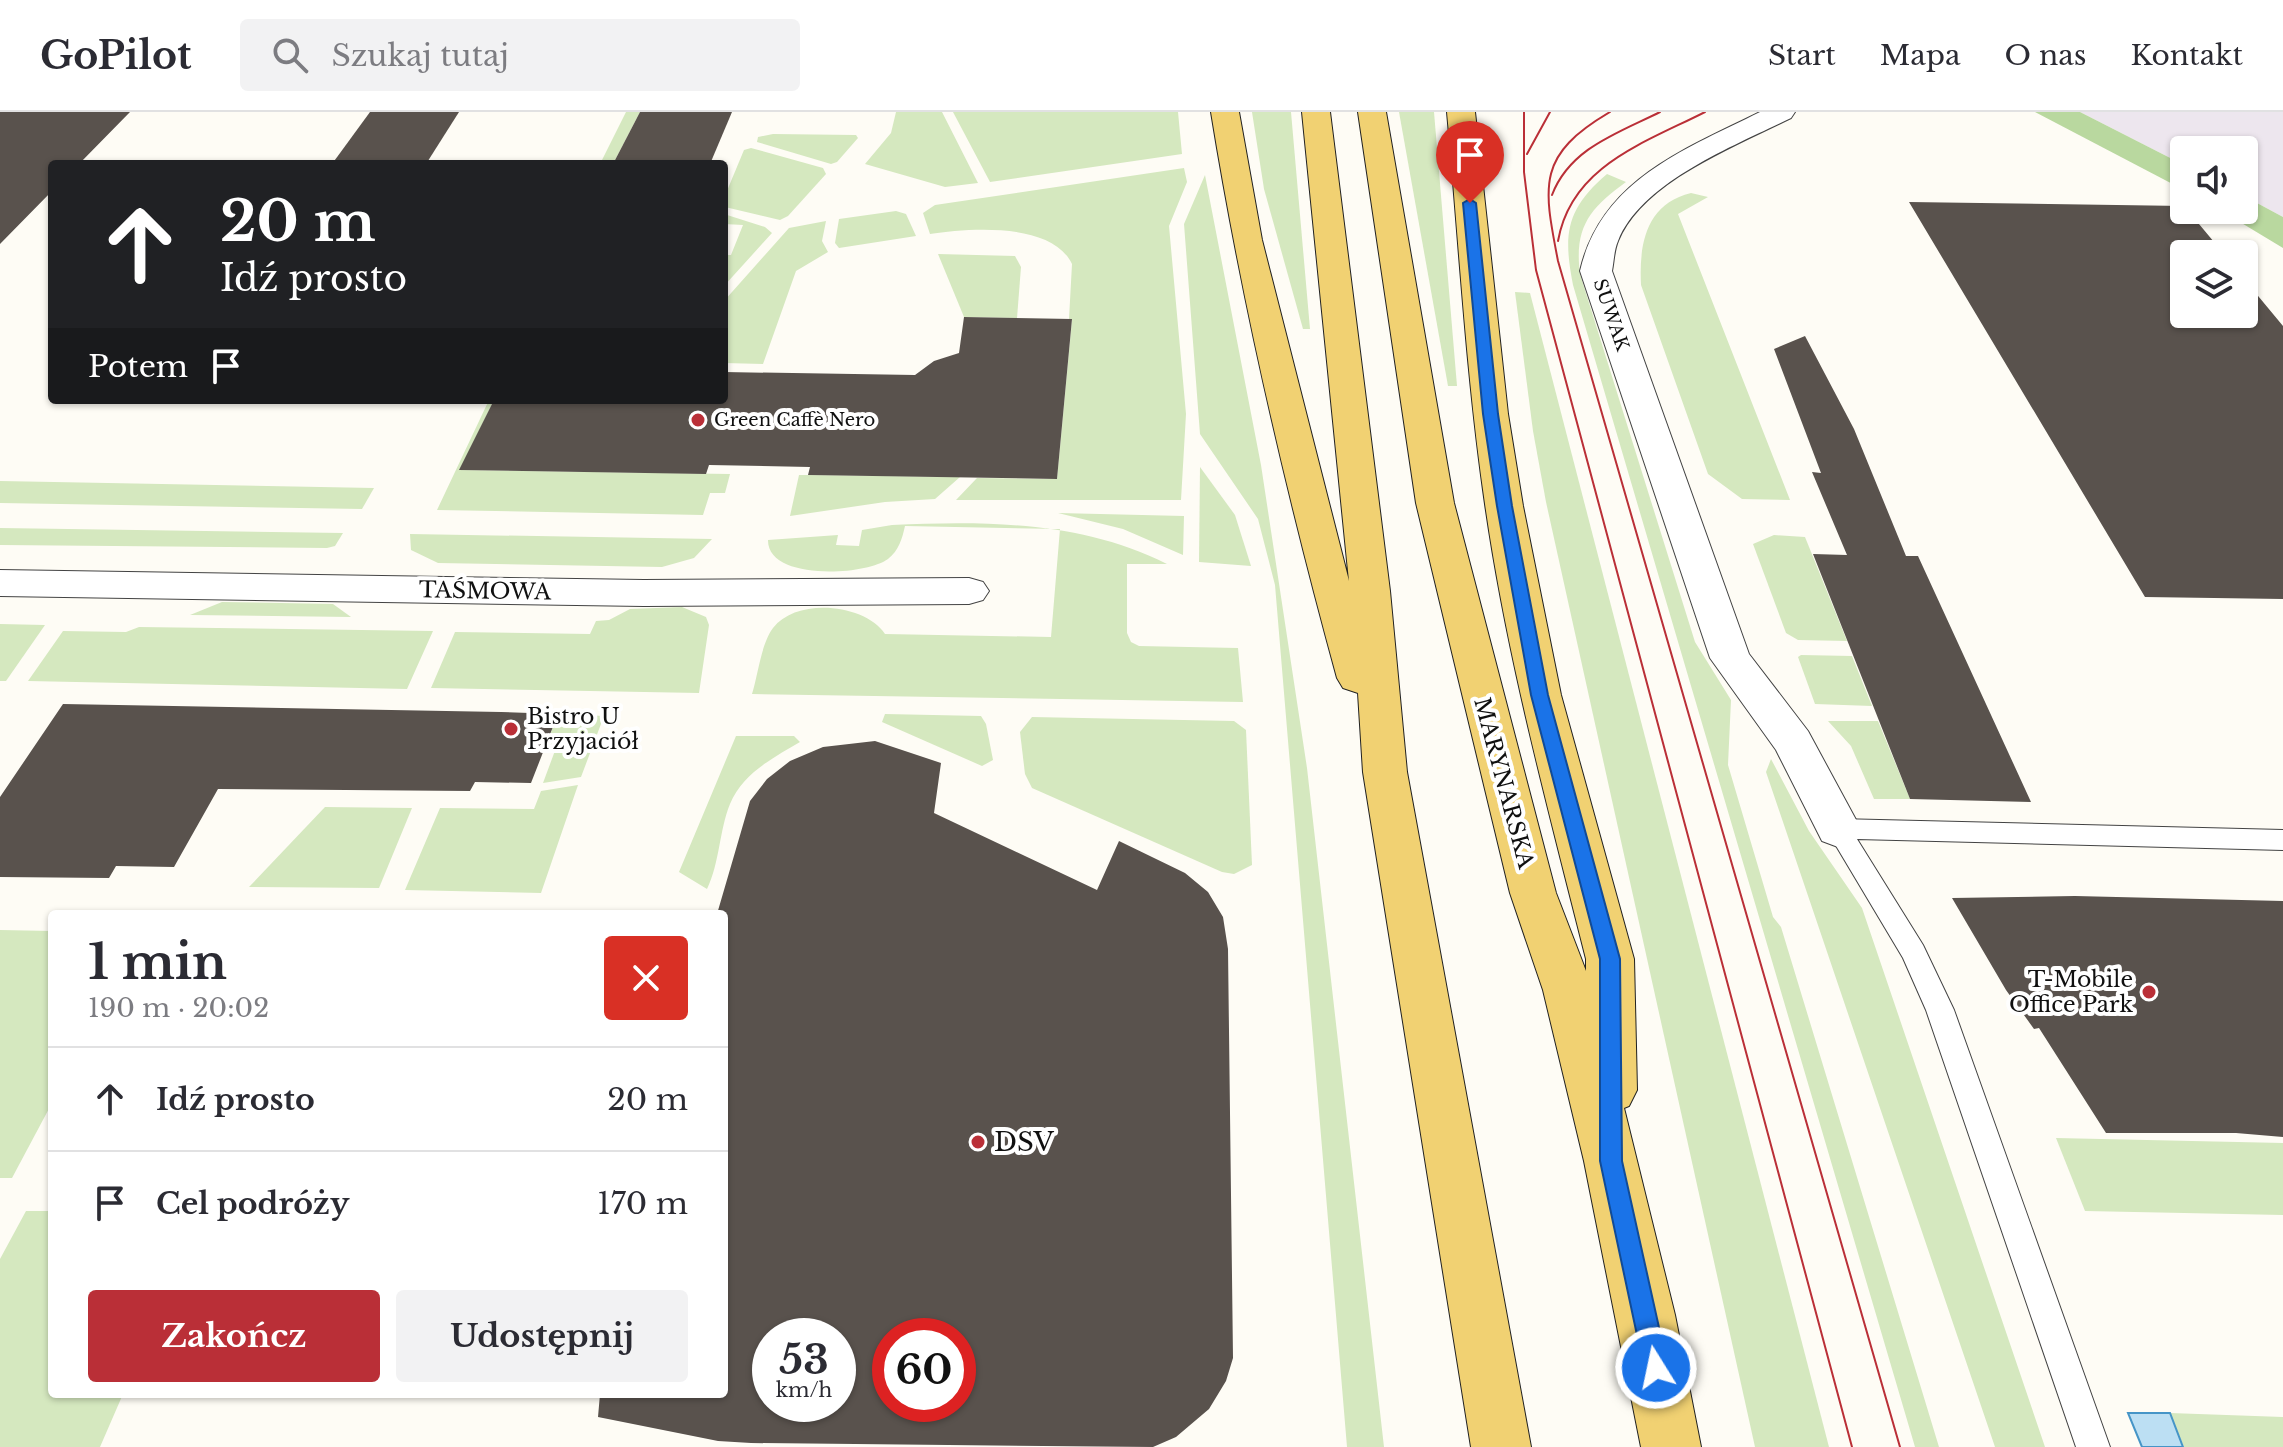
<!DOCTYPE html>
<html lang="pl">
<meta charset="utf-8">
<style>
:root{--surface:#fff;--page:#f2f2f3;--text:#2b2b33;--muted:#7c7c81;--line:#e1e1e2;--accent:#ba2f37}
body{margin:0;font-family:"Libre Baskerville",serif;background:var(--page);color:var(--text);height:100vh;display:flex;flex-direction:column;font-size:30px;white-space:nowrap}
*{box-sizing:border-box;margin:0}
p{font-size:26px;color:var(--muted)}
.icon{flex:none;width:44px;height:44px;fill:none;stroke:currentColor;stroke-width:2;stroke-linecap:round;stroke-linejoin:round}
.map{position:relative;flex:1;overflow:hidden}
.sheet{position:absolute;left:48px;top:798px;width:680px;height:488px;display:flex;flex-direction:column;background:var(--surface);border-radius:8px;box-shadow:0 2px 6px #0004}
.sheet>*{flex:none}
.banner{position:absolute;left:48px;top:48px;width:680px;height:244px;border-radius:8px;box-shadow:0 2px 6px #0004;background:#202124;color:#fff;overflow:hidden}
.buttons{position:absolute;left:2170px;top:24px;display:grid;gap:16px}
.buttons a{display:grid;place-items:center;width:88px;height:88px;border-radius:8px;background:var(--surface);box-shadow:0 2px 6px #0004;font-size:40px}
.speed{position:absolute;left:752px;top:1206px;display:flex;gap:16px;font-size:40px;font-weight:700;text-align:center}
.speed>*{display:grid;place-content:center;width:104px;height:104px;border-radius:50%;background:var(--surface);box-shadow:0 2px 6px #0004;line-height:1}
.speed small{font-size:20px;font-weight:400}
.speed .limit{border:12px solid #d22;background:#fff;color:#111}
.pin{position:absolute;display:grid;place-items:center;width:68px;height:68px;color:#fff;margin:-82px -34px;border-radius:50% 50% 50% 0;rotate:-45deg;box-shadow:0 0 8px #0007}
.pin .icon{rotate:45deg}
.me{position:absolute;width:88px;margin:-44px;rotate:350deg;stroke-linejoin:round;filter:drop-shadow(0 0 6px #0008)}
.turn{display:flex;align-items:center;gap:28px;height:168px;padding:0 40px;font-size:36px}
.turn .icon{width:104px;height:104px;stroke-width:2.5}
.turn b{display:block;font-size:56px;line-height:68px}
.then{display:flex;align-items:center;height:76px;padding:0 40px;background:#0003;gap:16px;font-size:30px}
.round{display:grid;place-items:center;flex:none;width:84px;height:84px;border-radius:8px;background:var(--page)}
.overview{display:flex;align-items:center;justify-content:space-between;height:136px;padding:0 40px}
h1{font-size:48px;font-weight:700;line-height:60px}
.cta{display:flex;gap:16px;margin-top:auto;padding:16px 40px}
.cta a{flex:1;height:92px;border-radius:8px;background:var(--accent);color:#fff;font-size:32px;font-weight:700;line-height:92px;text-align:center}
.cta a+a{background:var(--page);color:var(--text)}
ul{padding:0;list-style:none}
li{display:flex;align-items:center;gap:24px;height:104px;padding:0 40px;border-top:2px solid var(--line)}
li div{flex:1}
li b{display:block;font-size:30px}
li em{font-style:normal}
header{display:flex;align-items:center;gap:48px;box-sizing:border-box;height:112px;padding:0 40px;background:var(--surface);border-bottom:2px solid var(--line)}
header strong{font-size:38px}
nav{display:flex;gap:44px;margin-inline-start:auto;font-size:28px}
.search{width:560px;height:72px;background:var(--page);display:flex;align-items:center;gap:20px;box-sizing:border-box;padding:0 28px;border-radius:8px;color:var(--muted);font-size:30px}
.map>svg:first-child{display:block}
.industrial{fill:#ede6ee}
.green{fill:#d5e8bf}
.forest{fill:#b9d89f}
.water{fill:#bcdff3;stroke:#4695c7;stroke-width:2}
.building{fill:#59524d;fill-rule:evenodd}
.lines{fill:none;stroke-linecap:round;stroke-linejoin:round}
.lane-casing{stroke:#434343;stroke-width:2}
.street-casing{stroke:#434343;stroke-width:2}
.primary-casing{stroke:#212121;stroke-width:2}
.lane{fill:#fff;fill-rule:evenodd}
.street{fill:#fff;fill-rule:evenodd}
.primary{fill:#f1d172;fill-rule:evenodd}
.tram{stroke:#ba2f37;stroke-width:2}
.route{fill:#1a73e8;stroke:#114b97;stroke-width:2}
.poi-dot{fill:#ba2f37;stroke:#fff;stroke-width:3}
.labels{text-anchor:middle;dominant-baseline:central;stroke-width:8;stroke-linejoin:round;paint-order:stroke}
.far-street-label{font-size:18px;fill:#101010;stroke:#fff}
.far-poi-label{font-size:18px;fill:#101010;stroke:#fff;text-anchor:start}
.street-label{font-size:22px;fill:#101010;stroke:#fff}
.poi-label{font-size:22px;fill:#101010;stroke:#fff;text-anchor:start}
.near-poi-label{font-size:26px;fill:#101010;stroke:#fff;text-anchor:start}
</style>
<header>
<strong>GoPilot</strong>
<div class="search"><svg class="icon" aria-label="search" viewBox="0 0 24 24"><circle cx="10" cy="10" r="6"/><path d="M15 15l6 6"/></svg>Szukaj tutaj</div>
<nav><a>Start</a><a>Mapa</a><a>O nas</a><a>Kontakt</a></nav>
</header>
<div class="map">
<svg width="2283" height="1335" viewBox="0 0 2283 1335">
<rect width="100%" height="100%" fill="#fefcf5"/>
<polygon class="industrial" points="2080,0 2283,0 2283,105 2244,84 2244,38 2184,38 2184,53"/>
<g class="green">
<polygon points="626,0 640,0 613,52 600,52"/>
<polygon points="896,0 942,0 978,71 945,75 865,52 891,21"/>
<polygon points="953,0 1178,0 1182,42 990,70"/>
<polygon points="1252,0 1291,0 1310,217 1303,217 1264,77"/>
<polygon points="1399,0 1434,0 1457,274 1448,274"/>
<polygon points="773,22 856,23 858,26 837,50 831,52 757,30 758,25"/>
<polygon points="751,36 823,56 826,62 788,104 780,108 725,95 724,86 744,38"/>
<path d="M 1184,56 L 1187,70 L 1169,114 L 1186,302 L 1181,388 L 956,388 L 977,366 L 1057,367 L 1072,208 L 1069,207 L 1072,152 C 1052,110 970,116 930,122 L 923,101 L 935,93 Z"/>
<path d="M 1607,62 L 1626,70 C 1590,96 1574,115 1580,162 L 1695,530 L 1731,588 L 1728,653 L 1773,805 L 1781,815 L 1939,1335 L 1915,1335 L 1573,173 C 1563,122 1566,97 1607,62 Z"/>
<polygon points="1205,63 1261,353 1307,656 1384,1335 1347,1335 1275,473 1258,407 1200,322 1184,112"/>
<path d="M 1691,81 L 1708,85 L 1678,102 L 1790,388 L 1742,387 L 1708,362 L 1641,173 C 1639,134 1645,92 1691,81 Z"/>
<polygon points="896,99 906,102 916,124 839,136 835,131 839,107"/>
<polygon points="724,102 765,115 772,121 724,174 724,143 731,143 743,113 724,112"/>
<polygon points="826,109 822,129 828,140 796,159 763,252 724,251 724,189 789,116"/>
<polygon points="938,142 1015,144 1021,155 1017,206 964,205"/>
<polygon points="1515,180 1530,181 1829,1335 1755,1335 1546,390 1533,319"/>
<polygon points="489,288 494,288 460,358 730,362 725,381 710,381 703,403 437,398"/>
<polygon points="1200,355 1235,403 1251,454 1199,450"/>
<polygon points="799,363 808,363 960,365 935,387 885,390 790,404"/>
<polygon points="0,369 374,376 362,397 0,391"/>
<polygon points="1058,401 1184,404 1183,443 1123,417"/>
<path d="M 892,413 C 987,409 1081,409 1167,452 L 1127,452 L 1127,521 L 1131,530 L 1139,534 L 1238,536 L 1243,590 L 752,582 C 758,563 761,532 773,516 C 797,485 865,492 885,522 L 1051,525 L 1060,417 L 905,414 C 902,427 899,438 888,447 C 865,464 767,469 768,428 L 838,423 L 836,433 L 859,434 L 862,418 Z"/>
<polygon points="0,416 343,421 335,434 327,436 0,433"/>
<polygon points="410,422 712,427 694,446 662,455 438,451 411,438"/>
<polygon points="1774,423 1805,425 1847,529 1798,528 1786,521 1753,432"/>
<polygon points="222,490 333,492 351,505 190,503"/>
<polygon points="682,495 706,505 709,513 699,581 431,576 455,520 590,522 596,509 609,508 630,497"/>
<polygon points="0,512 45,513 6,569 0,569"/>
<polygon points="139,515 433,519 407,577 28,569 63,519 126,520"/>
<polygon points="1801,543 1852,544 1872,594 1815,592 1798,545"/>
<polygon points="558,602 604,604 581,665 543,671 556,636 545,636"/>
<polygon points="885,602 981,604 986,612 993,648 982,654 882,610"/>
<polygon points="1032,605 1234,609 1246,618 1252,753 1234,762 1222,760 1032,676 1025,662 1020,620"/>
<polygon points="1828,609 1878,609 1910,687 1874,687 1851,634"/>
<path d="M 736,624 L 794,624 L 800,630 C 773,646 743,661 730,692 C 719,719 720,750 707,777 L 679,760 Z"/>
<polygon points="1771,647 1809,719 1862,796 2045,1335 1995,1335 1766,660"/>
<polygon points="578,673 541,781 405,778 440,696 534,697 541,679"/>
<polygon points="325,695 412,696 379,776 249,775"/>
<polygon points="0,818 52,819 52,991 12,1066 0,1066"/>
<polygon points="2056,1026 2283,1031 2283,1103 2085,1099"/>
<polygon points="26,1099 52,1099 52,1282 123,1282 100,1335 0,1335 0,1147"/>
<polygon points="2170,1301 2283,1305 2283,1335 2184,1335"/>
</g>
<g class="forest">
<polygon points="2035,0 2080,0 2184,53 2184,78"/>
<polygon points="2244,84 2283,105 2283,136 2220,98 2244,98"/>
</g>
<polygon class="water" points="2128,1301 2170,1301 2183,1335 2142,1335"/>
<g class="building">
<polygon points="0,0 130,0 79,52 52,52 52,79 0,132"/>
<polygon points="370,0 459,0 426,52 332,52"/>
<polygon points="640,0 732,0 710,52 613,52"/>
<polygon points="1909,90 2184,94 2224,142 2184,142 2184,202 2244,202 2244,167 2283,214 2283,487 2145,485"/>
<polygon points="964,205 1072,207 1057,367 808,363 810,355 709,353 706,362 459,358 494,288 724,288 724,260 915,263 934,249 959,241"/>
<polygon points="1805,224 1854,317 1906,444 1918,444 2031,690 1910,687 1813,442 1847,443 1812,360 1821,361 1774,237"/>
<polygon points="63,592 501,600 558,602 531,671 475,670 470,679 218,677 174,755 116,754 109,766 0,765 0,685"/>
<path d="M 875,629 L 941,651 L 934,701 L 1097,778 L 1119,729 L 1185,761 L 1208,780 L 1223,805 L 1228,837 L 1233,1246 L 1226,1269 L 1209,1297 L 1176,1325 L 1153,1335 L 751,1331 L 718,1329 L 598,1305 L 600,1282 L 724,1282 L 724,802 L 717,802 L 750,689 L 767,667 L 790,649 L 823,635 ZM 770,1224 L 838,1224 L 838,1292 L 770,1292 ZM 890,1224 L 958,1224 L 958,1292 L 890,1292 Z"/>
<polygon points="2075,784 2283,789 2283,1025 2236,1021 2106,1021 2039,916 2034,917 2006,878 1952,786"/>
</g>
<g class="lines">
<g class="lane-casing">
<polygon id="lane" points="1838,707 2283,718 2283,738 1857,727 1923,833 1954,898 2110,1335 2076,1335 1926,898 1903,846 1826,717 1829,710"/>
</g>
<g class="street-casing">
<g id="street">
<path d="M 1760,0 L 1795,0 L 1791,6 C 1737,33 1642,69 1618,129 C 1614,138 1614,149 1612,159 L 1749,542 L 1808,619 L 1861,717 L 1854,729 L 1838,735 L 1822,729 L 1776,638 L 1710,546 L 1580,159 C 1601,68 1684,38 1760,0 Z"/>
<polygon points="0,458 644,468 969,466 983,470 989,479 983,488 969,492 644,494 0,484"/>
</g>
</g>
<g class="primary-casing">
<g id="primary">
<path d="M 1211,0 L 1239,0 L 1262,128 L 1349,469 L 1302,0 L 1330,0 L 1390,479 L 1407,660 L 1531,1335 L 1471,1335 L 1363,660 L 1358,581 L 1343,576 L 1337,566 C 1286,380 1242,191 1211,0 Z"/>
<path d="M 1358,0 L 1386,0 L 1454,391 L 1556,781 L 1586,859 L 1586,847 C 1548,696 1507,546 1485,392 C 1466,262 1459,131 1447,0 L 1475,0 L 1508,302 L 1523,394 L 1561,583 L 1634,847 L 1637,978 L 1629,994 L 1624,996 L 1675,1203 L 1701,1335 L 1641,1335 L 1584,1049 L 1543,878 L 1510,781 L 1416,391 Z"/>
</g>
</g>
<use href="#lane" class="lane"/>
<use href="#street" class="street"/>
<use href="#primary" class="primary"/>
<g class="tram">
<polyline points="1524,0 1524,60 1536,158 1852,1335"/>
<path d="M 1610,0 C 1537,43 1543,72 1558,149 L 1900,1335"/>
<polyline points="1527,42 1550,0"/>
<path d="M 1552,83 C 1570,36 1618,21 1660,0"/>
<path d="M 1558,129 C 1571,54 1644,31 1705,0"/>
</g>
</g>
<polygon class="route" points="1470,87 1476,91 1498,302 1512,394 1548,583 1620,847 1622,1049 1668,1256 1664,1264 1656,1268 1647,1264 1644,1256 1600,1049 1600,847 1531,583 1497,394 1483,302 1463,91"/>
<g class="poi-dot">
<circle cx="698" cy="308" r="8"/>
<circle cx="511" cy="617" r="8"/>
<circle cx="2149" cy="880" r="8"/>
<circle cx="978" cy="1030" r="8"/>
</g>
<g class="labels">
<g class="far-street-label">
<text transform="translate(1611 203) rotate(71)">SUWAK</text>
</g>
<g class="far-poi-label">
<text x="714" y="308">Green Caffè Nero</text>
</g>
<g class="street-label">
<text transform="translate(485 479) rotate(1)">TAŚMOWA</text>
<text transform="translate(1504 671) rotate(75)">MARYNARSKA</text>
</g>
<g class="poi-label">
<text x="527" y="604">Bistro U<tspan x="527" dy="25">Przyjaciół</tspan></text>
<text x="2133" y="867" text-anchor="end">T-Mobile<tspan x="2133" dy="25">Office Park</tspan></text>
</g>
<g class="near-poi-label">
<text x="994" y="1030">DSV</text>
</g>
</g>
</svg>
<div class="buttons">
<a><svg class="icon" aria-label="sound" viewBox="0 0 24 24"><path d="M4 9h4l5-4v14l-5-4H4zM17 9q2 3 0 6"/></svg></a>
<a><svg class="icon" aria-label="layers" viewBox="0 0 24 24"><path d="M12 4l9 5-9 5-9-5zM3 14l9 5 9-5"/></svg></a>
</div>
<div class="speed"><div>53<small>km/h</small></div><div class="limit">60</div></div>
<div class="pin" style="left:1470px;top:91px;background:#d93025"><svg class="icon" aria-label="arrive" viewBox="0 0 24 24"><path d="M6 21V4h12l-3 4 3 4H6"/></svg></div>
<svg class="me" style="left:1656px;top:1256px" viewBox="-20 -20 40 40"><circle r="17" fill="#1a73e8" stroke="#fff" stroke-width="3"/><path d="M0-11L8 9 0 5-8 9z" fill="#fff"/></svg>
<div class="banner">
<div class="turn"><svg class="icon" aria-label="ahead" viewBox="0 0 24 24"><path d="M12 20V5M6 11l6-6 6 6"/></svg><div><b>20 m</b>Idź prosto</div></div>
<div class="then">Potem<svg class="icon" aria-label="arrive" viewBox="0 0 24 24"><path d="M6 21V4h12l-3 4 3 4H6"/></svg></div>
</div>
<section class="sheet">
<div class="overview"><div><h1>1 min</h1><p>190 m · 20:02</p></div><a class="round" style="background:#d93025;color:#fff"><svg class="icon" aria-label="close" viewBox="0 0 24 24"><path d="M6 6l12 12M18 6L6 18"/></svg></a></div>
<ul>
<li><svg class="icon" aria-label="ahead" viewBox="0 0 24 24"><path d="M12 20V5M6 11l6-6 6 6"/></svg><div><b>Idź prosto</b></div><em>20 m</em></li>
<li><svg class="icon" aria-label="arrive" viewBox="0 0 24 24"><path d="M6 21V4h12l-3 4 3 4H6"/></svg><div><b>Cel podróży</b></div><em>170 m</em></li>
</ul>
<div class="cta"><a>Zakończ</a><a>Udostępnij</a></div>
</section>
</div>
